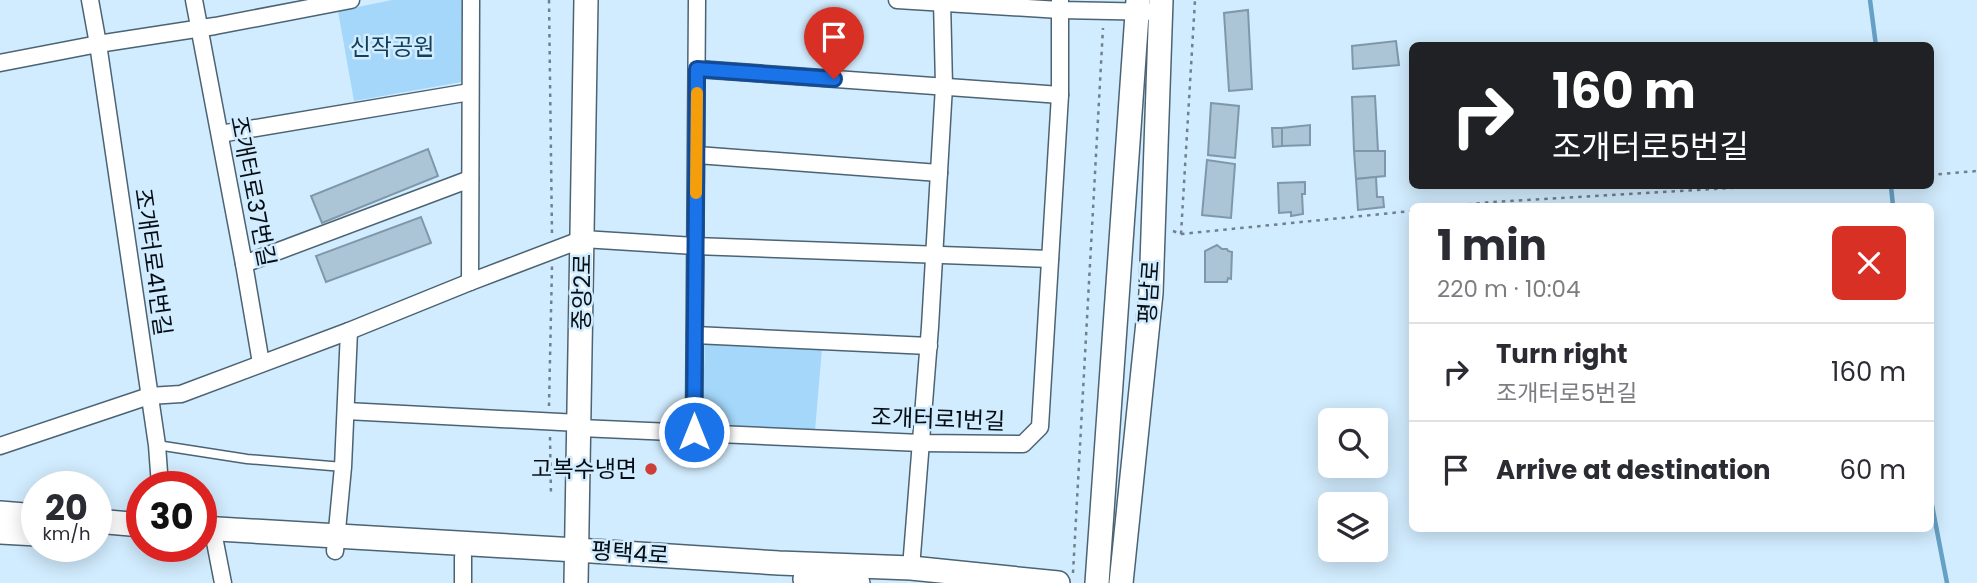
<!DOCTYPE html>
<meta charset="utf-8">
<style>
:root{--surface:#fff;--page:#f7f7f7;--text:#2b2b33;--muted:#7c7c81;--line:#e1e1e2}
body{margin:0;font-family:Poppins,"Noto Sans KR",sans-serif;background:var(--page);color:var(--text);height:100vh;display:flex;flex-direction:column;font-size:26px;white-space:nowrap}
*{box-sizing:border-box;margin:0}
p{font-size:23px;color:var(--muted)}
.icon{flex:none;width:38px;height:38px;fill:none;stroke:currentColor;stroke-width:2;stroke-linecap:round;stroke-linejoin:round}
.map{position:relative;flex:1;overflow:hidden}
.drawer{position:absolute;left:1409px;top:203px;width:525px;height:329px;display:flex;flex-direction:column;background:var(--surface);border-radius:10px;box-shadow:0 4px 18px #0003}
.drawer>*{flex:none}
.guide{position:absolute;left:1409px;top:42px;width:525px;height:147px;border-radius:10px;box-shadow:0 4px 18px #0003;background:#202124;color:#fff;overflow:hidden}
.fabs{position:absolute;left:1318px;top:408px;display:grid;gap:14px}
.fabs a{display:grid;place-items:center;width:70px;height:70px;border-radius:10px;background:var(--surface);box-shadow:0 4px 18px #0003;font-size:35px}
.speed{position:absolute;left:21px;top:471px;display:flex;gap:14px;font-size:35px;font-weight:700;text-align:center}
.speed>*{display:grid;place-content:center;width:91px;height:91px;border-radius:50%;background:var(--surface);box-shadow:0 4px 18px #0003;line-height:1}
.speed small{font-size:18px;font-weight:400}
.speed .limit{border:10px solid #d22;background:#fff;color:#111}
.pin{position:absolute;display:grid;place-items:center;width:60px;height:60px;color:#fff;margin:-72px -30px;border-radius:50% 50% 50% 0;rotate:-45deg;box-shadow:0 0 7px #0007}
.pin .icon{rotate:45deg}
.me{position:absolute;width:77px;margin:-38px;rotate:0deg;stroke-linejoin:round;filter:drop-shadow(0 0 5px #0008)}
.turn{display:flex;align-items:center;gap:24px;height:147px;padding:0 28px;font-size:32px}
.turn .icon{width:91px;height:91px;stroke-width:2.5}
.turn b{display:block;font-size:49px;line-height:60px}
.round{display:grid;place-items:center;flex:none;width:74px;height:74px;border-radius:10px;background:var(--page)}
.head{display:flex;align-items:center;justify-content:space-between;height:119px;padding:0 28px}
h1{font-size:42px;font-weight:700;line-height:52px}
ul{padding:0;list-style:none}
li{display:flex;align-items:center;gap:21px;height:98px;padding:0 28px;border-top:2px solid var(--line)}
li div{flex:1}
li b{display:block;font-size:26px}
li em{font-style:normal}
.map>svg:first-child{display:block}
.green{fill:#a4d7fa}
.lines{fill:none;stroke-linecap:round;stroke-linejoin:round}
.stream{stroke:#66a0c4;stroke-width:4.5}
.building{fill:#abc4d6;stroke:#7f98a9;stroke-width:2}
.lane-casing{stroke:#4c6373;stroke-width:11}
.street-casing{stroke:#4c6373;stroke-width:19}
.secondary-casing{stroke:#4c6373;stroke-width:26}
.path{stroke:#6f818e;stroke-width:2.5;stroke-dasharray:3.5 5;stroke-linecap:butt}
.lane{stroke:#fff;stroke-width:8}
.street{stroke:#fff;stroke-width:16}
.secondary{stroke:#fff;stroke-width:23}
.route-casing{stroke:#114b97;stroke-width:18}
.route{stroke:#1a73e8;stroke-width:12}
.slow{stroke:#f59e0b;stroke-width:12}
.poi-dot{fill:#cd3f37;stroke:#d1ecfe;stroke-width:2.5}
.labels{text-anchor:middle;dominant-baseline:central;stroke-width:5;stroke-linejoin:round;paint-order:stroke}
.park-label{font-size:23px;fill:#12405a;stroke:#d1ecfe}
.street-label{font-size:23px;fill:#050d13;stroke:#d1ecfe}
.poi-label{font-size:23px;fill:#050d13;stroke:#d1ecfe;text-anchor:end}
</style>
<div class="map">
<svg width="1977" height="583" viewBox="0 0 1977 583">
<rect width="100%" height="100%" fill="#d1ecfe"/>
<g class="green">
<polygon points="392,0 469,0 473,80 354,101 338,11"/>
<polygon points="705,343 822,348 815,431 702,427"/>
</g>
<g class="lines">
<g class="stream">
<polyline points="1870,0 1876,46"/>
<polyline points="1891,186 1893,206"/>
<polyline points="1930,495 1947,583"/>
</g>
</g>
<g class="building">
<polygon points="1248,10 1252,89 1229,91 1224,13"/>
<polygon points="1396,41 1399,65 1353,69 1352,46"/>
<polygon points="1375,96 1378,151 1354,151 1352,97"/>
<polygon points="1211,103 1239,106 1235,158 1208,155"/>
<polygon points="1310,125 1310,145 1282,146 1282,128"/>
<polygon points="1272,128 1282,128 1282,146 1273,147"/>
<polygon points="428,149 438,176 322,223 311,196"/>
<polygon points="1354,151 1385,151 1385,176 1356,179"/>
<polygon points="1207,160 1235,164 1231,218 1202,215"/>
<polygon points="1376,177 1377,197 1383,197 1384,207 1358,210 1356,179"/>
<polygon points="1305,182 1305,194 1302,194 1303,214 1291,216 1291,212 1279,213 1278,183"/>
<polygon points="421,217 431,243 326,282 316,256"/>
<polygon points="1217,245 1222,249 1227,249 1228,251 1232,252 1231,279 1228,278 1227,282 1205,282 1205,251"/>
</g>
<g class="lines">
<g class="lane-casing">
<polyline id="lane" points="157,445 247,459 343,467"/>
</g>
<g class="street-casing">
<g id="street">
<polyline points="90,0 98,44 157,445 160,486"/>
<polyline points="194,0 244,264 261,363"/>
<polyline points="897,0 1060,10 1160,12"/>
<polyline points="0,63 98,44 215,26 351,0"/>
<polyline points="697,69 1060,95"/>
<polyline points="220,134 470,92"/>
<polyline points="697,155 939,173"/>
<polyline points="244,264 470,179"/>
<polyline points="470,282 471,0"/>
<polyline points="695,335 929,346"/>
<polyline points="346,411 579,423"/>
<polyline points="580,428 921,443 1023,444 1040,427 1060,95 1060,0"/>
<polyline points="694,432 697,0"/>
<polyline points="0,446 149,396 181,394 349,331 470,282 583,239 695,246 1050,259"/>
<polyline points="215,542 223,583"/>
<polyline points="335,551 343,467 349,331"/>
<polyline points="911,568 930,327 944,86 942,0"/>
<polyline points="463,583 463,557"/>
</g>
</g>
<g class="secondary-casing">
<g id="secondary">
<polyline points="0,513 37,516"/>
<polyline points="96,521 142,525"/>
<polyline points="201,528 576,550 779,563 911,568 1058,583"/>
<polyline points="0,532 37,534"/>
<polyline points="805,579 858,583"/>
<polyline points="576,583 586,0"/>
<polyline points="1097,583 1138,0"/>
<polyline points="1121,583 1151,293 1161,0"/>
</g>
</g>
<g class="path">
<polyline points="549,0 552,235"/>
<polyline points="1930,175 1977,171"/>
<polyline points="1451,206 1492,202 1764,186"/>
<polyline points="1173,231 1181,234 1412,211"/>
<polyline points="1181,234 1195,0"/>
<polyline points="549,406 552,266"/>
<polyline points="550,437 551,496"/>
<polyline points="1073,573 1103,28"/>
</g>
<use href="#lane" class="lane"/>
<use href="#street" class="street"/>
<use href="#secondary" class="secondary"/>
</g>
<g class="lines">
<g class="route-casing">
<polyline id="route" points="694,432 697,69 834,79"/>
</g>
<use href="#route" class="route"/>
<polyline class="slow" points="696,193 697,93"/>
</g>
<circle class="poi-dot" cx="651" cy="469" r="7"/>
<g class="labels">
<g class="park-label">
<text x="392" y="47">신작공원</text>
</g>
<g class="street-label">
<text transform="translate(253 191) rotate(79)">조개터로37번길</text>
<text transform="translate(153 262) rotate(82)">조개터로41번길</text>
<text transform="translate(582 292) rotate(-89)">중앙2로</text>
<text transform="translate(1149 292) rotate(-86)">평남로</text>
<text transform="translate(938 419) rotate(2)">조개터로1번길</text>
<text transform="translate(630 553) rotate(4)">평택4로</text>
</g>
<g class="poi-label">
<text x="637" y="469">고복수냉면</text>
</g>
</g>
</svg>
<div class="fabs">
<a><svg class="icon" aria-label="search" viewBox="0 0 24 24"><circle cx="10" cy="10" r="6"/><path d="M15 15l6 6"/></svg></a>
<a><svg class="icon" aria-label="layers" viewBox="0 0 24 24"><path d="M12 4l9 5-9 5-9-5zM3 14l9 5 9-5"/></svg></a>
</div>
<div class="speed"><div>20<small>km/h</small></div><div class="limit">30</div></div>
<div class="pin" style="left:834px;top:79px;background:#d93025"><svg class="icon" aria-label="arrive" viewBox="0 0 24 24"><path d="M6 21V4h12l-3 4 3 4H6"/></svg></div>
<svg class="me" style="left:694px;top:432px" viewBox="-20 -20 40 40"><circle r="17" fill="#1a73e8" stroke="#fff" stroke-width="3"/><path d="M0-11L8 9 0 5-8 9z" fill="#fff"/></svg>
<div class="guide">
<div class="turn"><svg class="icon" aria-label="right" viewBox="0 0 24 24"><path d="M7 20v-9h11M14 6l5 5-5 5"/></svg><div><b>160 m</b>조개터로5번길</div></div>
</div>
<section class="drawer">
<div class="head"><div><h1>1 min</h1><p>220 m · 10:04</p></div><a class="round" style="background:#d93025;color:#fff"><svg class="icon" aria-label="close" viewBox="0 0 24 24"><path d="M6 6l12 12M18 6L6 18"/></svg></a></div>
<ul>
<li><svg class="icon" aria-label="right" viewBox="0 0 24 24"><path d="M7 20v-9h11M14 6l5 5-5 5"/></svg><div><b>Turn right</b><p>조개터로5번길</p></div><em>160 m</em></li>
<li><svg class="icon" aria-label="arrive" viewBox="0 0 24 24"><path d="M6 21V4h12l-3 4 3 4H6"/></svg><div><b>Arrive at destination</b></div><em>60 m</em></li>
</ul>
</section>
</div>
